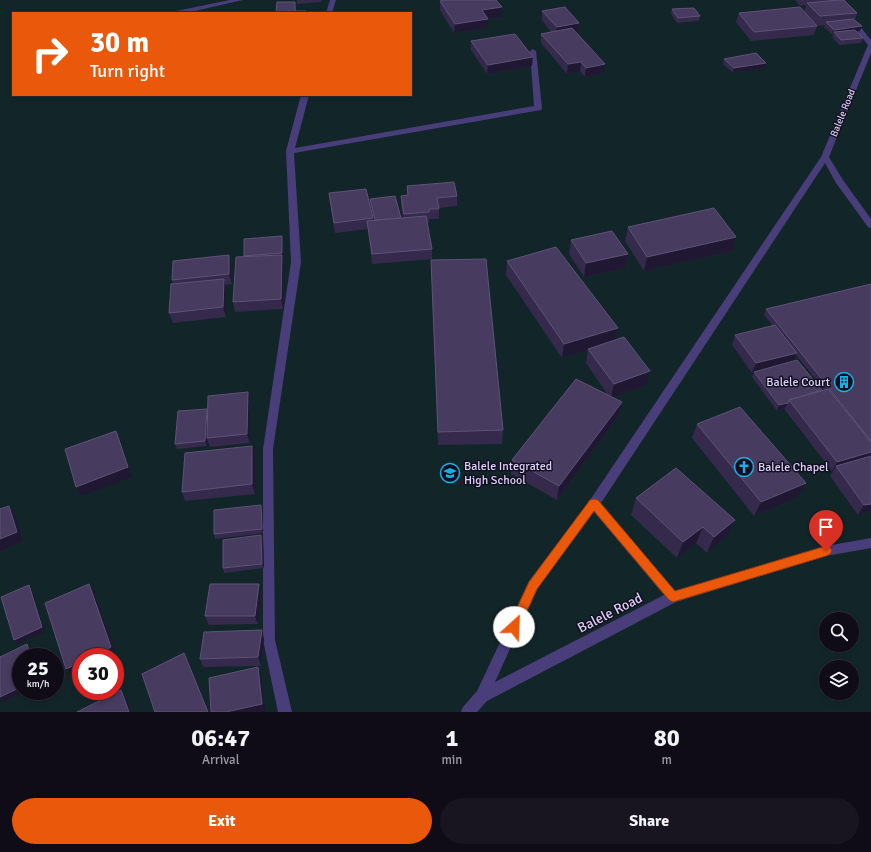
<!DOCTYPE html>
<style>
:root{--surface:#0f0b17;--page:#181420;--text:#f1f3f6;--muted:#9b9ba1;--line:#2f2b36;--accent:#ea580c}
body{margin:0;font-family:Signika,sans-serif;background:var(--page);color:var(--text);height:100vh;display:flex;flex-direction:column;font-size:15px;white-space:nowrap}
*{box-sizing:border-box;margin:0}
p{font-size:13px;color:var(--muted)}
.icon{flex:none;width:22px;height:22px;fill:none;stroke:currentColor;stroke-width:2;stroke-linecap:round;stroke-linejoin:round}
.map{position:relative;height:712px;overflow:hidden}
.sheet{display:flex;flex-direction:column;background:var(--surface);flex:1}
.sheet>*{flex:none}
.hud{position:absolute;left:12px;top:12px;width:400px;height:84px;border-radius:0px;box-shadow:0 2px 6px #0003,0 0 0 1px var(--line);background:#ea580c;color:#fff;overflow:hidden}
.tools{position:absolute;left:819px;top:612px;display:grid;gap:8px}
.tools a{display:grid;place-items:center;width:40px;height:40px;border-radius:50%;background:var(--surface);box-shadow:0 2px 6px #0003,0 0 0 1px var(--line);font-size:20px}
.speed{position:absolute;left:12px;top:648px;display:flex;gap:8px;font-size:20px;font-weight:700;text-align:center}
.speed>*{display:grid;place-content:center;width:52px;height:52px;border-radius:50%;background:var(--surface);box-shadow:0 2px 6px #0003,0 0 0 1px var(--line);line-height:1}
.speed small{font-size:10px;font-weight:400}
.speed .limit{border:6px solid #d22;background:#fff;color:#111}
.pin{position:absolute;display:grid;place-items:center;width:34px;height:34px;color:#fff;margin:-41px -17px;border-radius:50% 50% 50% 0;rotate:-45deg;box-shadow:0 0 4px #0007}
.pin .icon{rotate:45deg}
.me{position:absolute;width:44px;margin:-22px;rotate:25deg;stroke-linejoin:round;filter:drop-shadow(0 0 3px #0008)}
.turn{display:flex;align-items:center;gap:14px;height:84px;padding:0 12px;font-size:18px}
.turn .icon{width:52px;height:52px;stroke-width:2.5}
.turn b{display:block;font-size:28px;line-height:34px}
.eta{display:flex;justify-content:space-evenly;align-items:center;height:68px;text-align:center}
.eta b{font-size:24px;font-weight:800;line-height:28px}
.primary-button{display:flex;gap:8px;margin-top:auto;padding:8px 12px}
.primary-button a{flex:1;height:46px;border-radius:24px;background:var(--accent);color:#fff;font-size:16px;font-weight:800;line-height:46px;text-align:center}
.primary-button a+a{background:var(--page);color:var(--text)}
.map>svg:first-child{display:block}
.green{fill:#122629;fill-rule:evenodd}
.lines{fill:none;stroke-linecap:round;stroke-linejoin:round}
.minor{fill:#493d7a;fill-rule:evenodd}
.wall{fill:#35294c;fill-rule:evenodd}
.shaded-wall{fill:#201732}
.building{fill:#473b5f;stroke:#5e5277}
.route{fill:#ea580c;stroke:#983908}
.labels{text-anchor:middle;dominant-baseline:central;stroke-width:3;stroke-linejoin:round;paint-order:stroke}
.far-street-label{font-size:10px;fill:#dcd1fb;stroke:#140f1f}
.poi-label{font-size:12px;fill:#dcd1fb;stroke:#140f1f;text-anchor:start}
.near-street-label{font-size:14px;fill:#dcd1fb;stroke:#140f1f}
</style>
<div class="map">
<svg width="871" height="712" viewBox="0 0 871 712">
<rect width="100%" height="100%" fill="#140f1f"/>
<path class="green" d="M 0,0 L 871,0 L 871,712 L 0,712 ZM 13,13 L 411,13 L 411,95 L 13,95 ZM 826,619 L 852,619 L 852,645 L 826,645 ZM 21,657 L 55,657 L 55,691 L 21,691 ZM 81,657 L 115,657 L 115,691 L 81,691 ZM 826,667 L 852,667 L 852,693 L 826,693 Z"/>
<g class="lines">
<g class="minor">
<polygon points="230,0 243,0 186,13 173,13 176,11"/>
<polygon points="330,0 336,0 332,13 326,13"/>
<path d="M 833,0 L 839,0 L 871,40 L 871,53 L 829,157 L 843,180 L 871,219 L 871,228 L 868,227 L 836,183 L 825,163 L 601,503 L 675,591 L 826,546 L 871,538 L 871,548 L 826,556 L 676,602 L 487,701 L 477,712 L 461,712 L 463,707 L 477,691 L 529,581 L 590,500 L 821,157 L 868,45 ZM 594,512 L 664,595 L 495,682 L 537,589 Z"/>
<polygon points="533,49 536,51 542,108 541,110 294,153 301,262 273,449 275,640 292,712 278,712 263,640 263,449 291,262 286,151 301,95 309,95 295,148 534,106 530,51"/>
</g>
</g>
<g class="wall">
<polygon points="297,0 321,0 321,2 297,4"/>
<polygon points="795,0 844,0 857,13 855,20 860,31 857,32 863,38 861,43 839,45 832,37 833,35 824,27 825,25 817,26 814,35 751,41 736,22 739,13 804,12 806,5 800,6"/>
<polygon points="440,1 501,17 488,19 488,28 454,33 440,10"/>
<polygon points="296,6 296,11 306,13 276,13 276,12"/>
<polygon points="672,9 700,16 699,21 677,23 671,14"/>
<polygon points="542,11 578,33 577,33 604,73 585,77 580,71 567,74 541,43 541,34 551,32 542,20"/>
<polygon points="471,41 532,66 487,74 471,50"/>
<polygon points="724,59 765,68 733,73 723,64"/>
<polygon points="407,186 457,196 457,206 439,208 439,219 429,219 429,222 427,222 432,249 432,259 372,264 368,229 335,233 330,203 329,193 373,218 373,220 374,220 371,204 370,199 401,218 403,218 401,206 401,196 407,195"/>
<polygon points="628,227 732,251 644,271 625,241"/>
<polygon points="282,236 282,241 283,258 284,265 283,309 235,312 233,302 244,257 244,239"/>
<polygon points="571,240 628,254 625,268 584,277 569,254"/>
<polygon points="229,255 231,265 232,284 225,285 226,289 226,317 173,323 169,313 173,284 172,280"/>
<polygon points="431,260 503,430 502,444 438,445"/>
<polygon points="507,261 615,340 646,385 613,397 618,416 557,500 511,474 512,460 608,395 586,363 588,350 562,358 506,275"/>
<path d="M 871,284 L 871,511 L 858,515 L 830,476 L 833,471 L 832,471 L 785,410 L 785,408 L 777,411 L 752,377 L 754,373 L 752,373 L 732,345 L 735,335 L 773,326 L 764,315 L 766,309 ZM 796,355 L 824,390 L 822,390 L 793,361 Z"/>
<polygon points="250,402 250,443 210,447 207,439 207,446 177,449 175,444 207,409 208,412"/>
<polygon points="697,424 806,483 798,497 754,516 692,438"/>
<polygon points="252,446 255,456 255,494 185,501 182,492"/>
<polygon points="636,498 727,536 707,553 696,543 677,558 631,515"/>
<polygon points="262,510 263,533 215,539 214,534"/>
<polygon points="261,535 263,540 264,568 224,573 223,568"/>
<polygon points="259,584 261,592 258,624 209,625 205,616"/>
<polygon points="264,639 261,666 203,667 200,659"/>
</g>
<g class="shaded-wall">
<polygon points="502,7 501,17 482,20 482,10"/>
<polygon points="488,19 488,28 454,33 455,24"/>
<polygon points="579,23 578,33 556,37 557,27"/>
<polygon points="862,26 860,31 835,34 834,32 832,35 834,30"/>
<polygon points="533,57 532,66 487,74 488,65"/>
<polygon points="581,62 580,71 567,74 568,64"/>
<polygon points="766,63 765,68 733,73 734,68"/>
<polygon points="605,64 604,73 585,77 586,68"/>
<polygon points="282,236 282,241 283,258 284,265 283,309 281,299 282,255"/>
<polygon points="736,237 732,251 644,271 647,257"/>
<polygon points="628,254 625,268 584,277 586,263"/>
<polygon points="229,255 231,265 232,284 229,274"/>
<polygon points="224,279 226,289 226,317 223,307"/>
<polygon points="618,328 614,342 588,349 588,350 562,358 564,344"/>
<polygon points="797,353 792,363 752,373 756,363"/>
<polygon points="650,371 646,385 611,398 614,384"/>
<polygon points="248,392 250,402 250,443 247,434"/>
<polygon points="622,402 618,416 557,500 559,486"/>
<polygon points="788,403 785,408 777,411 779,405"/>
<polygon points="207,409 208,414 207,438 207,446 205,441"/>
<polygon points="116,431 120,441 132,477 81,496 76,487"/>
<polygon points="252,446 255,456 255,494 252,484"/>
<polygon points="871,452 871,460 836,466 833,471 832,471 837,462"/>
<polygon points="806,483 798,497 754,516 761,502"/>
<polygon points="871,504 871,511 858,515 864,505"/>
<polygon points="261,505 262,510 263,533 262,529"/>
<polygon points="9,506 15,515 23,541 0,551 0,539"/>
<polygon points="735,520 727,536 707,553 714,537"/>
<polygon points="703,527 696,543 677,558 683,542"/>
<polygon points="261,535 263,540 264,568 262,564"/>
<polygon points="89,584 94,592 116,656 113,657 91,657"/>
<polygon points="259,584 261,592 258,624 255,616"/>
<polygon points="29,585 32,589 45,632 17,644 14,640"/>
<polygon points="262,630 264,639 261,666 258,657"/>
<polygon points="27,644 30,649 33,657 31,657"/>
<polygon points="184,653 188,661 209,712 208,712"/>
<polygon points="81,662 81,673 72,677 66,669"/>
<polygon points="258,667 261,675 265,712 226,712"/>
<polygon points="21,687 21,691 25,691 2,702 0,699 0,697"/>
<polygon points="121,690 126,697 131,712 129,712"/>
</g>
<g class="building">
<polygon points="444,0 496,0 502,7 482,10 488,19 455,24 440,1"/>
<polygon points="838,0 844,0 857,13 820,16 807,3"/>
<polygon points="277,2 295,2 295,11 306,11 306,13 291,13 291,11 276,12"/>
<polygon points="565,7 579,23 557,27 542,11"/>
<polygon points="800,7 817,26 754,32 739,13"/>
<polygon points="694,8 700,16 678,18 672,9"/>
<polygon points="853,19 862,26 834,30 826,22"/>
<polygon points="572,28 605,64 586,68 581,62 568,64 541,34"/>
<polygon points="855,30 863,38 841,40 834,32"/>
<polygon points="515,34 533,57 488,65 471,41"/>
<polygon points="756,53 766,63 734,68 724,59"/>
<polygon points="454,182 457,196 437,198 439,209 429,209 429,212 404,214 401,196 408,195 407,186"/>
<polygon points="366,189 373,218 334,223 329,193"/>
<polygon points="395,196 401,218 375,220 370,199"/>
<polygon points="714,208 736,237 647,257 628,227"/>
<polygon points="426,216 432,249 372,254 367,221"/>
<polygon points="612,231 628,254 586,263 571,240"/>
<polygon points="282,236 282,253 244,256 244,239"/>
<polygon points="556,247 618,328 564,344 507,261"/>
<polygon points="229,255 229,274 172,280 173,261"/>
<polygon points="282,255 281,299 233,302 236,257"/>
<polygon points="486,259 503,430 438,432 431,260"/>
<polygon points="224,279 223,307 169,313 171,284"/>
<polygon points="871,284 871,441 766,309"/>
<polygon points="775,325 797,353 756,363 735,335"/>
<polygon points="624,337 650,371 614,384 588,349"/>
<polygon points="797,360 822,390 789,400 788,403 779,405 754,372"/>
<polygon points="576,379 622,402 559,486 512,460"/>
<polygon points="828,389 871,442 871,452 837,462 789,400"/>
<polygon points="248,392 247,434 207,438 208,396"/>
<polygon points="740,407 806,483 761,502 697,424"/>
<polygon points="207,409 205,441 175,444 178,411"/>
<polygon points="116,431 128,467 76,487 65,449"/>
<polygon points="252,446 252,484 182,492 185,453"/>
<polygon points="871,456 871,504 864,505 836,466"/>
<polygon points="676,468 735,520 714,537 703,527 683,542 636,498"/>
<polygon points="261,505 262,529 214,534 214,510"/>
<polygon points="9,506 17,532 0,539 0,509"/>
<polygon points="261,535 262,564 223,568 223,540"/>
<polygon points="89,584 111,647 91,657 81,657 81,662 66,669 45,603"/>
<polygon points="210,584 259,584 255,616 205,616"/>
<polygon points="29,585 42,627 14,640 1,597"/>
<polygon points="262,630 258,657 200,659 204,632"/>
<polygon points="27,644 31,657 21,657 21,687 0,697 0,657"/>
<polygon points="184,653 208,712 155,712 142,674"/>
<polygon points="258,667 262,704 226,712 211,712 209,678"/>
<polygon points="121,690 129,712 77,712"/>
</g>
<polygon class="route" points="594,499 598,500 675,591 826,546 830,547 832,551 830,554 826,556 673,602 669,600 594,511 537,589 518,631 514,632 510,631 508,627 529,582 590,500"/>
<defs>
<g id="building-ring" transform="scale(1)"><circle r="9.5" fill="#140f1f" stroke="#13b1e5" stroke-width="1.5"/><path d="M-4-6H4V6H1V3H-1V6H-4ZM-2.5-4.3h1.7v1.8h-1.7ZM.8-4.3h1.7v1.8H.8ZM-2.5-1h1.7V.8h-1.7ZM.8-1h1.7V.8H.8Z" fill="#13b1e5"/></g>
<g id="church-ring" transform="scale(1)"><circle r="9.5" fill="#140f1f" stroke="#13b1e5" stroke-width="1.5"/><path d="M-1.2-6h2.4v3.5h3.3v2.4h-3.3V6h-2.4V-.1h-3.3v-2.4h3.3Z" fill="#13b1e5"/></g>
<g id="school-ring" transform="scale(1)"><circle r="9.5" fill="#140f1f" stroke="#13b1e5" stroke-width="1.5"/><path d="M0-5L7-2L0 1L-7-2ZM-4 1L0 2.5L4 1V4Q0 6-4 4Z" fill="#13b1e5"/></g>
</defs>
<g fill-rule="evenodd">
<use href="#building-ring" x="844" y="382"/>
<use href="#church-ring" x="744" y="467"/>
<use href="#school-ring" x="450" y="473"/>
</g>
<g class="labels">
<g class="far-street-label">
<text transform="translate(843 113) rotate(-68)">Balele Road</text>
</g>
<g class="poi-label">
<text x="830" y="382" text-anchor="end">Balele Court</text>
<text x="464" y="466">Balele Integrated<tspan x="464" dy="14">High School</tspan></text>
<text x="758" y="467">Balele Chapel</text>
</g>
<g class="near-street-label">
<text transform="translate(610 613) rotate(-27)">Balele Road</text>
</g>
</g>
</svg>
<div class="tools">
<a><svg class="icon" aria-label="search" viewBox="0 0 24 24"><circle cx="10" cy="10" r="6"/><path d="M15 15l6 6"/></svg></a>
<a><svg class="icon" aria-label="layers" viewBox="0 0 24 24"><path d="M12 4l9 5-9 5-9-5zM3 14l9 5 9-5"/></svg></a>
</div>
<div class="speed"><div>25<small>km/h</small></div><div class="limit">30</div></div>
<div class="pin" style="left:826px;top:551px;background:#d93025"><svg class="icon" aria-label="arrive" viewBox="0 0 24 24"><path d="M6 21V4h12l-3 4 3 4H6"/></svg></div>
<svg class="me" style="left:514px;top:627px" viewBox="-20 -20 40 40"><circle r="19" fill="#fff"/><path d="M0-13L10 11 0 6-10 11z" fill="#ea580c"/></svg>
<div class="hud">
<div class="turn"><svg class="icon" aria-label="right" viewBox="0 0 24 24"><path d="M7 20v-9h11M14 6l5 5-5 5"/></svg><div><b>30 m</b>Turn right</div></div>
</div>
</div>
<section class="sheet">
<div class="eta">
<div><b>06:47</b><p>Arrival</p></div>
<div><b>1</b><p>min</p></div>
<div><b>80</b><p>m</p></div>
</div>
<div class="primary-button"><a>Exit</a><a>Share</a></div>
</section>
